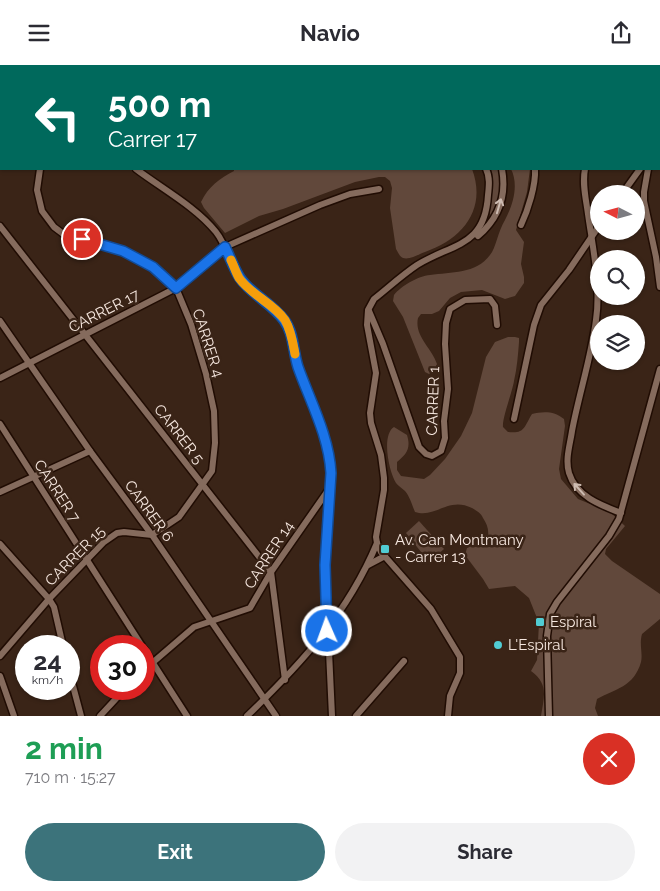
<!DOCTYPE html>
<meta charset="utf-8">
<style>
:root{--surface:#fff;--page:#f2f2f3;--text:#2b2b33;--muted:#7c7c81;--accent:#3c737b}
body{margin:0;font-family:Raleway,sans-serif;background:var(--page);color:var(--text);height:100vh;display:flex;flex-direction:column;font-size:19px;white-space:nowrap}
*{box-sizing:border-box;margin:0}
p{font-size:16px;color:var(--muted)}
.icon{flex:none;width:28px;height:28px;fill:none;stroke:currentColor;stroke-width:2;stroke-linecap:round;stroke-linejoin:round}
.map{position:relative;height:651px;overflow:hidden}
.details{display:flex;flex-direction:column;background:var(--surface);flex:1}
.details>*{flex:none}
.top-card{position:absolute;left:0px;top:0px;width:660px;height:105px;box-shadow:0 1px 4px #0004;background:#00695c;color:#fff;overflow:hidden}
.needle{width:32px;rotate:276deg}
.controls{position:absolute;left:590px;top:120px;display:grid;gap:10px}
.controls a{display:grid;place-items:center;width:55px;height:55px;border-radius:50%;background:var(--surface);box-shadow:0 1px 4px #0004;font-size:25px}
.speed{position:absolute;left:15px;top:570px;display:flex;gap:10px;font-size:25px;font-weight:700;text-align:center}
.speed>*{display:grid;place-content:center;width:65px;height:65px;border-radius:50%;background:var(--surface);box-shadow:0 1px 4px #0004;line-height:1}
.speed small{font-size:12px;font-weight:400}
.speed .limit{border:8px solid #d22;background:#fff;color:#111}
.pin{position:absolute;display:grid;place-items:center;width:42px;height:42px;color:#fff;margin:-21px;border:2px solid #fff;border-radius:50%;box-shadow:0 1px 5px #0007}
.me{position:absolute;width:55px;margin:-28px;rotate:358deg;stroke-linejoin:round;filter:drop-shadow(0 0 4px #0008)}
.turn{display:flex;align-items:center;gap:18px;height:105px;padding:0 25px;font-size:22px}
.turn .icon{width:65px;height:65px;stroke-width:2.5}
.turn b{display:block;font-size:35px;line-height:42px}
.round{display:grid;place-items:center;flex:none;width:52px;height:52px;border-radius:26px;background:var(--page)}
.headline{display:flex;align-items:center;justify-content:space-between;height:85px;padding:0 25px}
h1{font-size:30px;font-weight:700;line-height:38px;color:#1e9e55}
.button{display:flex;gap:10px;margin-top:auto;padding:10px 25px}
.button a{flex:1;height:58px;border-radius:30px;background:var(--accent);color:#fff;font-size:20px;font-weight:700;line-height:58px;text-align:center}
.button a+a{background:var(--page);color:var(--text)}
header{display:flex;justify-content:space-between;align-items:center;height:65px;padding:0 25px;background:var(--surface);font-size:22px;font-weight:700}
.map>svg:first-child{display:block}
.green{fill:#61483b}
.lines{fill:none;stroke-linecap:round;stroke-linejoin:round}
.stream{stroke:#1d0800;stroke-width:2}
.street-casing{stroke:#200c03;stroke-width:9}
.street{stroke:#856b5d;stroke-width:6}
.oneway{stroke:#cebcb2}
.route-casing{stroke:#114b97;stroke-width:12}
.route{stroke:#1a73e8;stroke-width:9}
.slow{stroke:#f59e0b;stroke-width:9}
.poi-dot{fill:#51ccd3;stroke:#3a2417;stroke-width:2}
.labels{text-anchor:middle;dominant-baseline:central;stroke-width:5;stroke-linejoin:round;paint-order:stroke}
.street-label{font-size:15px;fill:#f6e7df;stroke:#3a2417}
.poi-label{font-size:15px;fill:#f6e7df;stroke:#3a2417;text-anchor:start}
</style>
<header><svg class="icon" aria-label="menu" viewBox="0 0 24 24"><path d="M4 6h16M4 12h16M4 18h16"/></svg>Navio<svg class="icon" aria-label="share" viewBox="0 0 24 24"><path d="M12 15V3M7 8l5-5 5 5M5 13v7h14v-7"/></svg></header>
<div class="map">
<svg width="660" height="651" viewBox="0 0 660 651">
<rect width="100%" height="100%" fill="#3a2417"/>
<g class="green">
<path d="M 234,104 L 472,104 C 487,144 463,174 425,187 C 419,189 410,195 403,193 C 399,191 398,187 396,184 L 390,143 L 392,123 L 390,116 L 385,112 L 379,112 L 355,117 L 283,144 L 259,151 L 225,168 L 204,143 L 201,137 C 208,122 220,113 234,106 Z"/>
<path d="M 491,104 L 498,104 C 505,114 499,141 491,151 L 489,146 L 493,121 Z"/>
<path d="M 511,104 L 530,104 L 527,127 L 516,165 L 524,177 L 521,199 L 524,212 L 524,218 L 515,231 L 505,234 L 482,225 L 461,227 L 450,233 L 439,246 L 432,249 L 421,249 L 418,253 C 414,271 432,283 437,299 L 434,308 L 429,309 L 425,307 L 403,252 L 393,236 L 394,230 C 401,221 418,211 430,210 C 451,207 476,209 490,190 C 496,183 498,166 505,155 C 513,140 519,120 511,104 Z"/>
<path d="M 508,272 L 515,272 L 519,273 L 519,277 C 518,290 517,303 514,316 C 512,328 502,353 503,362 L 508,367 C 525,369 524,362 532,349 C 543,346 555,346 564,354 L 565,361 L 559,404 L 561,414 L 578,434 L 610,447 L 625,461 L 606,484 L 605,489 L 612,496 L 660,529 L 660,554 L 642,569 C 639,579 643,589 641,597 C 634,622 615,624 597,634 L 595,643 L 598,651 L 541,651 C 544,632 549,619 531,606 L 537,595 L 539,558 L 529,533 L 515,521 L 489,524 L 483,514 L 465,490 L 467,483 L 488,472 C 489,464 487,459 483,453 C 481,448 477,446 472,443 C 448,431 435,454 415,447 C 412,440 410,432 405,426 C 402,423 398,421 396,418 C 389,407 381,370 394,362 L 407,370 C 411,383 407,389 397,397 L 397,405 L 401,411 L 424,414 L 430,410 L 445,394 L 461,371 L 472,348 L 486,292 L 495,277 Z"/>
<polygon points="419,456 444,484 429,497 406,468"/>
</g>
<g class="lines">
<polyline class="stream" points="0,26 1,25"/>
<g class="street-casing">
<g id="street">
<polyline points="147,0 149,1"/>
<polyline points="356,0 358,1"/>
<polyline points="431,0 433,1"/>
<polyline points="448,0 448,1"/>
<polyline points="528,0 529,1"/>
<polyline points="604,0 605,1"/>
<polyline points="659,67 660,62"/>
<polyline points="0,88 1,87"/>
<path d="M 136,104 C 161,123 196,142 216,167 C 227,181 230,200 241,214 C 253,230 273,238 285,256 C 293,268 293,285 297,299 C 307,336 329,369 331,408 L 325,500 L 332,651"/>
<path d="M 585,104 C 582,119 586,134 588,149 C 593,184 601,220 596,255 C 591,293 579,329 572,366 C 570,380 565,394 569,408 C 576,431 600,440 621,448"/>
<polyline points="648,104 644,127 644,136 656,192 660,222"/>
<polyline points="622,129 640,104"/>
<path d="M 521,160 C 528,145 536,120 535,104"/>
<polyline points="0,161 271,507 285,615"/>
<path d="M 478,171 C 499,153 507,131 502,104"/>
<polyline points="369,246 383,279 419,382 426,389 432,391 441,386 445,373 444,356 448,324 445,279 446,258 450,244 465,235 490,234 495,241 497,260"/>
<polyline points="0,256 90,386 152,470 276,651"/>
<polyline points="0,313 176,223 225,182 320,140 350,129 379,124"/>
<polyline points="514,354 534,260 541,240 569,205 599,161"/>
<polyline points="0,359 142,581"/>
<polyline points="0,427 90,386"/>
<polyline points="0,479 49,534 54,542 63,581"/>
<polyline points="368,500 385,491"/>
<polyline points="144,584 187,651"/>
<polyline points="0,591 49,534 104,477 117,468 124,467 152,470 179,452 212,406 215,378 214,346 206,309 191,259 176,223 153,202 123,186 66,171 54,162 42,146 37,125 40,104"/>
<polyline points="144,605 194,562 250,543 271,507 329,424"/>
<polyline points="69,606 81,651"/>
<polyline points="0,611 14,651"/>
<polyline points="100,651 125,624"/>
<path d="M 247,651 C 301,599 348,548 377,478"/>
<polyline points="356,651 404,596"/>
<path d="M 448,651 L 450,631 L 460,608 L 460,592 L 431,544 L 381,487 L 377,478 L 376,472 L 384,425 L 384,413 L 381,390 L 371,358 L 370,348 L 376,308 L 367,260 L 368,245 L 374,234 C 388,223 402,210 417,200 C 453,178 485,182 488,130 C 489,121 490,112 486,104"/>
<polyline points="549,651 547,571 550,549 557,537 609,471 619,454 660,304"/>
</g>
</g>
<use href="#street" class="street"/>
</g>
<defs><path id="oneway-shaft" d="M-6 0H5M1.5-3L5.5 0L1.5 3" fill="none" stroke-width="1.6" stroke-linecap="round" stroke-linejoin="round" transform="scale(1.25)"/></defs>
<g class="oneway">
<use href="#oneway-shaft" transform="translate(499 141) rotate(-74)"/>
<use href="#oneway-shaft" transform="translate(579 424) rotate(-132)"/>
</g>
<g class="lines">
<g class="route-casing">
<path id="route" d="M 82,174 L 123,186 L 153,202 L 176,223 L 225,182 C 230,192 234,204 240,213 C 251,229 271,238 284,255 C 294,268 293,287 298,302 C 310,336 329,371 331,408 L 325,500 L 327,566"/>
</g>
<use href="#route" class="route"/>
<path class="slow" d="M 231,195 C 234,201 236,208 239,213 C 251,230 273,238 285,255 C 291,265 293,278 295,289"/>
</g>
<g class="poi-dot">
<rect x="380" y="479" width="10" height="10" rx="2.5"/>
<rect x="535" y="552" width="10" height="10" rx="2.5"/>
<circle cx="498" cy="580" r="5"/>
</g>
<g class="labels">
<g class="street-label">
<text transform="translate(104 246) rotate(-27)">CARRER 17</text>
<text transform="translate(208 278) rotate(72)">CARRER 4</text>
<text transform="translate(433 336) rotate(-88)">CARRER 1</text>
<text transform="translate(179 369) rotate(52)">CARRER 5</text>
<text transform="translate(57 426) rotate(57)">CARRER 7</text>
<text transform="translate(149 446) rotate(54)">CARRER 6</text>
<text transform="translate(269 490) rotate(-57)">CARRER 14</text>
<text transform="translate(75 491) rotate(-45)">CARRER 15</text>
</g>
<g class="poi-label">
<text x="395" y="475">Av. Can Montmany<tspan x="395" dy="17">- Carrer 13</tspan></text>
<text x="550" y="557">Espiral</text>
<text x="508" y="580">L'Espiral</text>
</g>
</g>
</svg>
<div class="controls">
<a><svg class="needle" viewBox="-14 -14 28 28"><path d="M0-13l5 13h-10z" fill="#e53935"/><path d="M0 13l5-13h-10z" fill="#7c7c81"/></svg></a>
<a><svg class="icon" aria-label="search" viewBox="0 0 24 24"><circle cx="10" cy="10" r="6"/><path d="M15 15l6 6"/></svg></a>
<a><svg class="icon" aria-label="layers" viewBox="0 0 24 24"><path d="M12 4l9 5-9 5-9-5zM3 14l9 5 9-5"/></svg></a>
</div>
<div class="speed"><div>24<small>km/h</small></div><div class="limit">30</div></div>
<div class="pin" style="left:82px;top:174px;background:#d93025"><svg class="icon" aria-label="arrive" viewBox="0 0 24 24"><path d="M6 21V4h12l-3 4 3 4H6"/></svg></div>
<svg class="me" style="left:327px;top:566px" viewBox="-20 -20 40 40"><circle r="17" fill="#1a73e8" stroke="#fff" stroke-width="3"/><path d="M0-11L8 9 0 5-8 9z" fill="#fff"/></svg>
<div class="top-card">
<div class="turn"><svg class="icon" aria-label="left" viewBox="0 0 24 24"><path d="M17 20v-9H6M10 6l-5 5 5 5"/></svg><div><b>500 m</b>Carrer 17</div></div>
</div>
</div>
<section class="details">
<div class="headline"><div><h1>2 min</h1><p>710 m · 15:27</p></div><a class="round" style="background:#d93025;color:#fff"><svg class="icon" aria-label="close" viewBox="0 0 24 24"><path d="M6 6l12 12M18 6L6 18"/></svg></a></div>
<div class="button"><a>Exit</a><a>Share</a></div>
</section>
